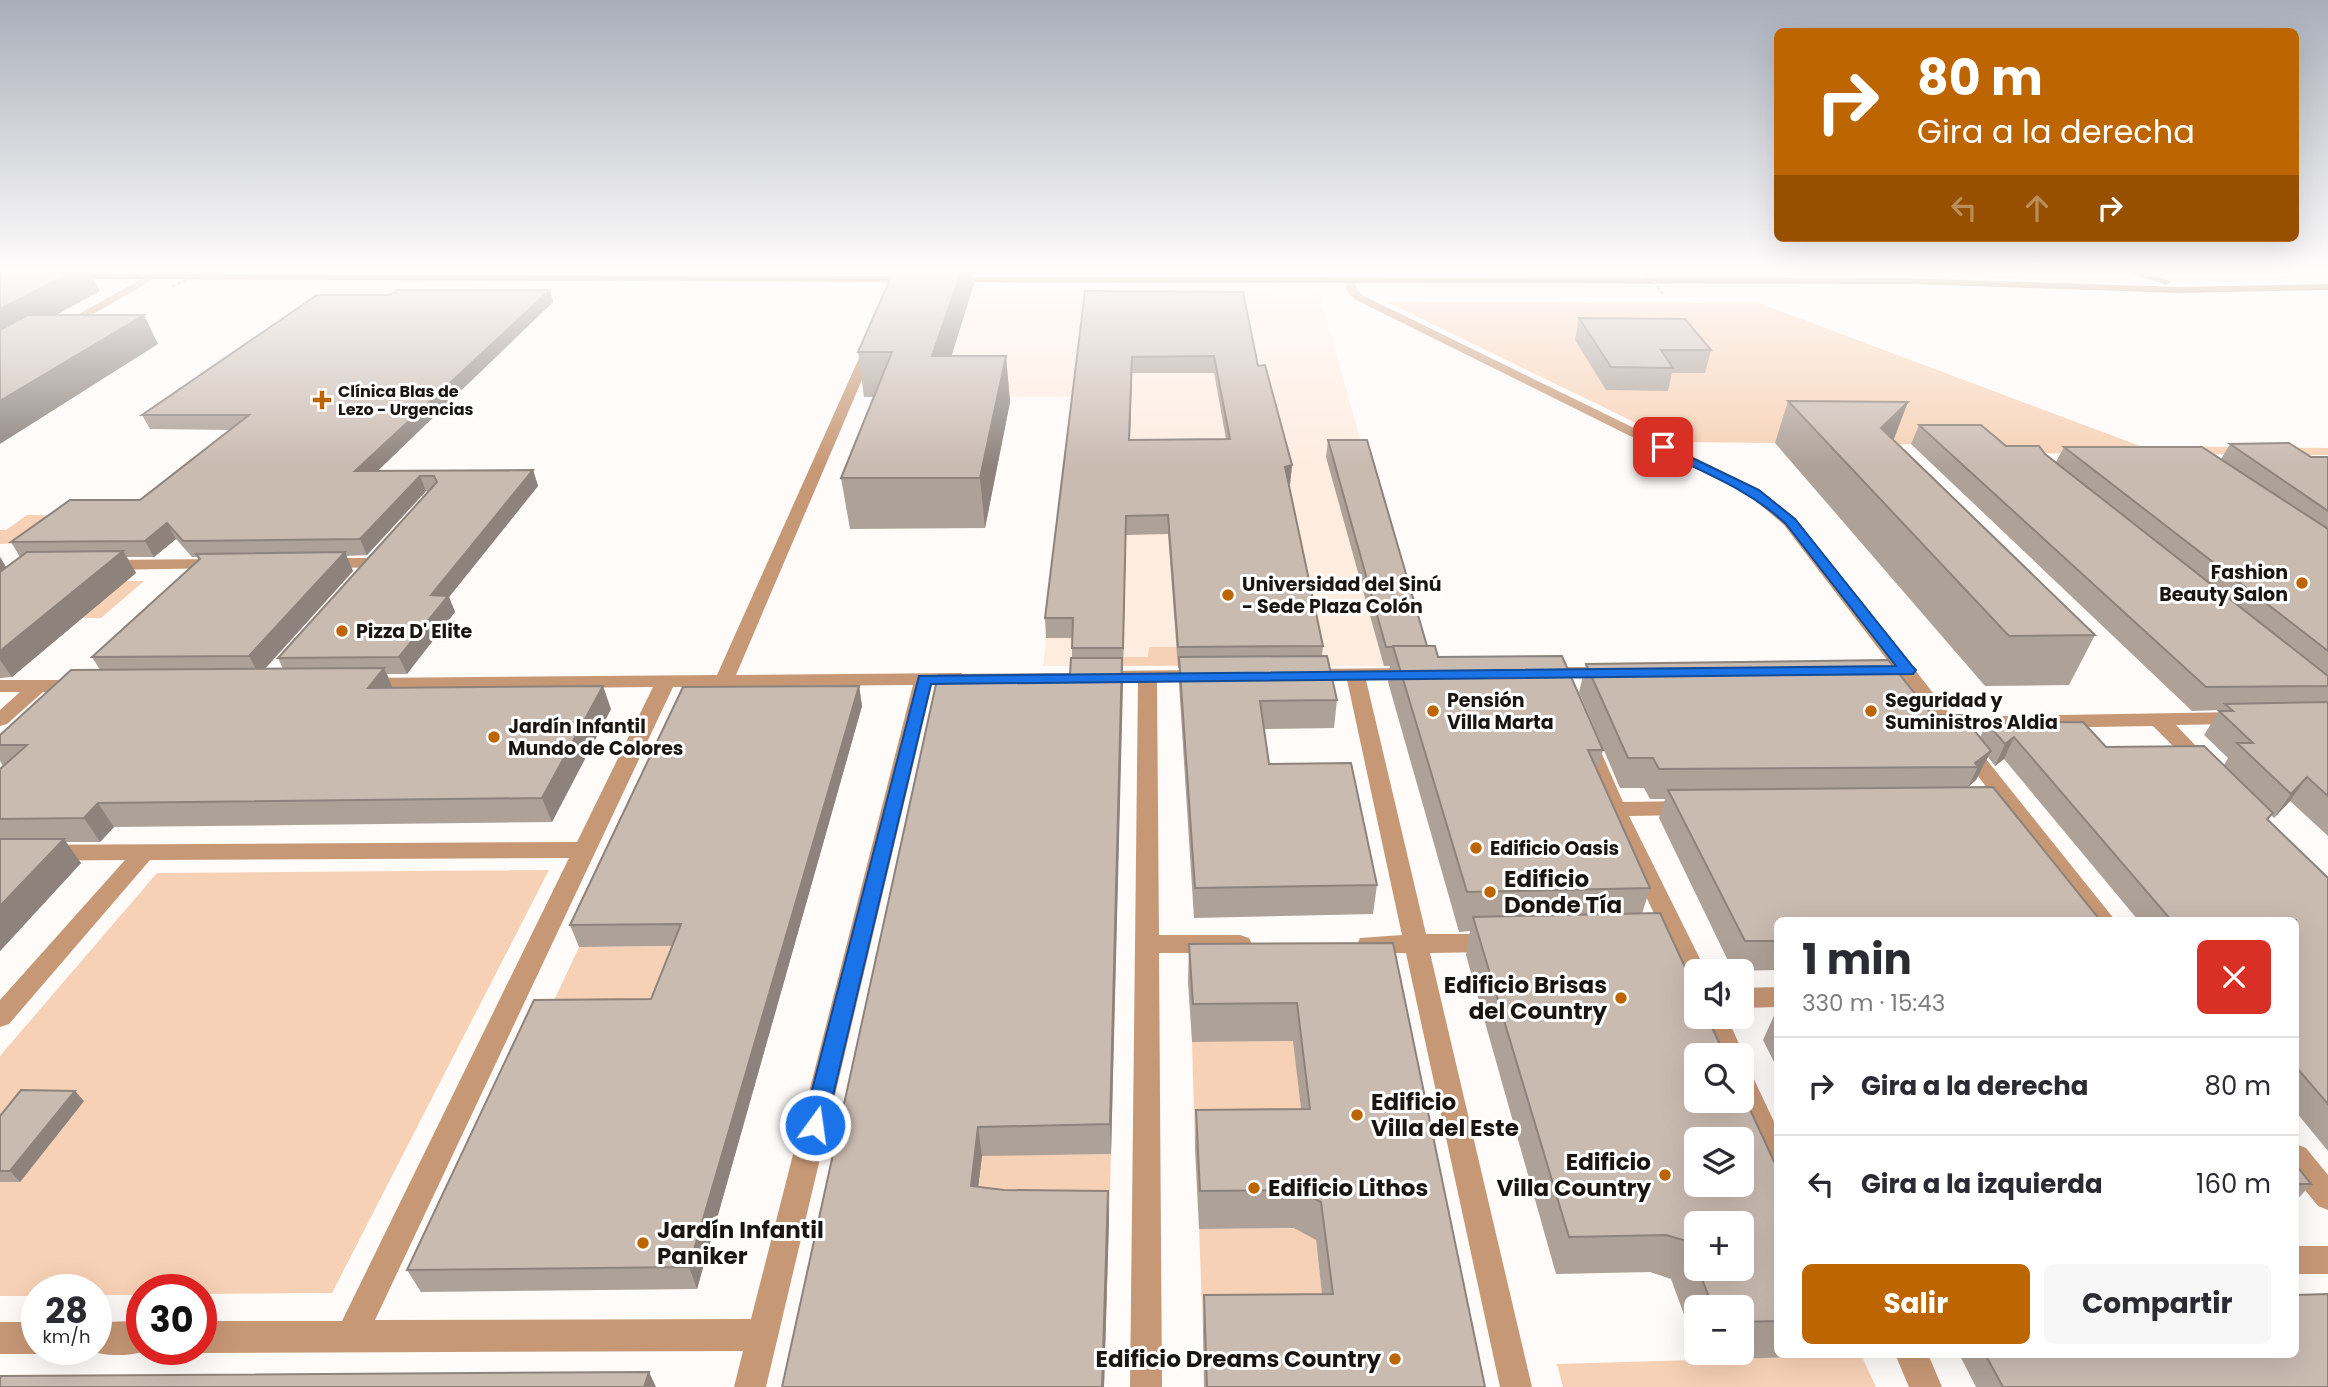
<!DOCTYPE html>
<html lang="es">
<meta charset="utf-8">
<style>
:root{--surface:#fff;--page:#f7f7f7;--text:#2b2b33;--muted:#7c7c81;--line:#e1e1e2;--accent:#bd6500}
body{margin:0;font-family:Poppins,sans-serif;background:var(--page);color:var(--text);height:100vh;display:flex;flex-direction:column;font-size:26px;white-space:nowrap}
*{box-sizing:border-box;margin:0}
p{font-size:23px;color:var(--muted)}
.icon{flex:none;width:38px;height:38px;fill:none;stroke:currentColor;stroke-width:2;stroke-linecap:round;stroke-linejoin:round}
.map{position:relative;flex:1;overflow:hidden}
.drawer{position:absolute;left:1774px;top:917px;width:525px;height:441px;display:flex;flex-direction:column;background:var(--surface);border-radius:10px;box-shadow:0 7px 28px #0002}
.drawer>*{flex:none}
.top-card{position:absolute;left:1774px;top:28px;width:525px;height:214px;border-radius:10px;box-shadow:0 7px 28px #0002;background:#bd6500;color:#fff;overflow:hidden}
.fabs{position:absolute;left:1684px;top:959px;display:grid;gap:14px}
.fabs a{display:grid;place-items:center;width:70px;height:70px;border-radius:10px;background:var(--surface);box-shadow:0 7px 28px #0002;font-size:35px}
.speed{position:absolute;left:21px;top:1274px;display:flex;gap:14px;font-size:35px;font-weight:700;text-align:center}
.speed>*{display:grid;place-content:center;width:91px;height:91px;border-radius:50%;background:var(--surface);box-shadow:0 7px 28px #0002;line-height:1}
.speed small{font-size:18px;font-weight:400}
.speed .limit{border:10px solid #d22;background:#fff;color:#111}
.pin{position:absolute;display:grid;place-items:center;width:60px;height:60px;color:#fff;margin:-30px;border-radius:14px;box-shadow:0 4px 10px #0006}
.me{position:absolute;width:77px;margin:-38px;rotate:14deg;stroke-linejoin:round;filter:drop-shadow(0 0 5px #0008)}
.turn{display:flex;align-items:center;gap:24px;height:147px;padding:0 28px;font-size:32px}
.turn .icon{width:91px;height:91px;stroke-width:2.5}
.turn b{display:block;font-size:49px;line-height:60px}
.lanes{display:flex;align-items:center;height:66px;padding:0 28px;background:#0003;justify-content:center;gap:35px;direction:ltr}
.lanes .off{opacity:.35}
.round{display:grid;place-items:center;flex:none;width:74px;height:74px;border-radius:10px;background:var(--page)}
.headline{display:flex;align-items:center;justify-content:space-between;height:119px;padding:0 28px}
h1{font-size:42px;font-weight:700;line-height:52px}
.action{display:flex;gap:14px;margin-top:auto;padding:14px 28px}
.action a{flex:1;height:80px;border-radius:10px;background:var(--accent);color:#fff;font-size:28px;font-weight:700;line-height:80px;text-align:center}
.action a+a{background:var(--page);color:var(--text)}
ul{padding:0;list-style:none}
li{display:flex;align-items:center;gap:21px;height:98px;padding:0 28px;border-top:2px solid var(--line)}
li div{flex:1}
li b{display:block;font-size:26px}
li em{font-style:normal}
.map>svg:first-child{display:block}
.built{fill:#feecdf}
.green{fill:#f7d1b5}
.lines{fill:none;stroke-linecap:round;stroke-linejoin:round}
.minor{fill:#c79876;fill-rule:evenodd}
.primary{fill:#894905;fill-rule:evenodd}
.path-bridge{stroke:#aaa7a4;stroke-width:2.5;stroke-dasharray:3.5 2.5;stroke-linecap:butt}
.wall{fill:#aea198;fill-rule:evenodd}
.shaded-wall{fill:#8d837c}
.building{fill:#cabbb1;stroke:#8d837c;stroke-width:2;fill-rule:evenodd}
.route{fill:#1a73e8;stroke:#114b97;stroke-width:2}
.poi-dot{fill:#bd6500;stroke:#fff;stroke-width:2.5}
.labels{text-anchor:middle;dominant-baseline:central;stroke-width:6;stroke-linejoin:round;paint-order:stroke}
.far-poi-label{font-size:16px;font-weight:bold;fill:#1a1511;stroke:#fff;text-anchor:start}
.poi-label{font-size:19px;font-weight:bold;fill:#1a1511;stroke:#fff;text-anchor:start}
.near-poi-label{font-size:23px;font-weight:bold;fill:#1a1511;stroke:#fff;text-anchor:start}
</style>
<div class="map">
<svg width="2328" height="1387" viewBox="0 0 2328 1387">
<rect width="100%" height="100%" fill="#fefbf9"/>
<polygon class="built" points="1318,289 1424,666 1043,666 1075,397 938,397 972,290"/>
<g class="green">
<polygon points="152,272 1953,274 2115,272 2154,285 1956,277"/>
<polygon points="2142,272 2328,272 2328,278 2184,283 2169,281"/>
<polygon points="1387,302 1759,303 2140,446 2328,448 2328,455 2010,453 2000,445 1675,442"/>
<polygon points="27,515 79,516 42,543 0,544 0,530 6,530"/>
<polygon points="111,581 144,581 101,618 67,618"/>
<polygon points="1149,647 1288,647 1291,665 1114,666 1114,657 1148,657"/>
<polygon points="549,870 332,1293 201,1294 201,1290 142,1290 142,1295 96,1295 96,1290 37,1290 37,1296 0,1296 0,1056 157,873"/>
<polygon points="687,946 659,1021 544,1022 579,947"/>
<polygon points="1294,1041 1305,1147 1195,1149 1192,1042"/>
<polygon points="1111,1154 1109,1220 975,1220 982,1155"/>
<polygon points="1314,1228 1327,1331 1203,1332 1199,1229"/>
<polygon points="1861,1355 1876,1387 1563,1387 1557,1364"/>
</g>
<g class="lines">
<g class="minor">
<polygon points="150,274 156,277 154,279 64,331 54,328"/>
<polygon points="1345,278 1353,278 1358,291 1364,296 1759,489 1796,519 1952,717 2239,712 2246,714 2249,718 2246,722 2239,724 2176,725 2212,763 2209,768 2195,768 2153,726 1962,729 2115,920 2090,920 1900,676 1863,675 1861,671 1863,667 1891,665 1784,525 1749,495 1356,300 1347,292"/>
<path d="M 870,343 L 876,347 L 736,675 L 961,673 L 970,679 L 961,685 L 932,685 L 766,1387 L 734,1387 L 743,1351 L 201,1353 L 192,1349 L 201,1349 L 201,1321 L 342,1321 L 569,858 L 150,860 L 9,1024 L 0,1027 L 0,1000 L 125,860 L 0,861 L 0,845 L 577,842 L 653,687 L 365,690 L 355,684 L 365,678 L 717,675 L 864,347 ZM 913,685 L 751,1319 L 375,1320 L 673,687 Z"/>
<polygon points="325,558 373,558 381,563 373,568 319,567 317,563 319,559"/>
<polygon points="218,559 226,564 224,568 104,570 96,565 104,560"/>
<polygon points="1544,667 1609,667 1618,673 1609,679 1537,677 1535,673"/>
<polygon points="1413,668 1422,674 1420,678 1366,680 1426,934 1492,934 1501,937 1504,943 1501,949 1492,952 1430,953 1532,1387 1500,1387 1406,953 1369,953 1360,950 1357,944 1360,938 1402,935 1347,680 1307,681 1298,675 1307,669"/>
<polygon points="1203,670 1212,676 1210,680 1157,682 1159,935 1240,935 1249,938 1252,944 1249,950 1240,953 1159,953 1162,1387 1130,1387 1138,682 1097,683 1088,677 1097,671"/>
<polygon points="0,680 79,680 89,686 79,692 43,692 7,724 0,726 0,710 20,692 0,692"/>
<polygon points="1588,739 1595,740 1598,745 1623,802 1688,801 1696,803 1699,808 1696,813 1688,815 1629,816 1706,971 1696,971 1696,987 1687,984 1670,948 1645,949 1636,946 1633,940 1636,934 1662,930 1604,809 1578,745 1581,740"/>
<polygon points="1778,987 1778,1007 1741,1008 1741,988"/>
<polygon points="1701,1017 1727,1017 1744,1055 1741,1061 1741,1055 1718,1055"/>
<polygon points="1741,1068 1750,1071 1778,1130 1778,1174 1768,1170 1737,1101 1741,1101"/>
<polygon points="2296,1144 2306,1148 2328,1175 2328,1210 2318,1206 2296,1179"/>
<rect x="2296" y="1246" width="32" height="28"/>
<path d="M 142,1321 L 142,1349 L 151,1349 C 133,1357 103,1357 85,1349 L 96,1349 L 96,1322 Z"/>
<polygon points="0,1322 37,1322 37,1349 48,1349 37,1354 0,1354"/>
<polygon points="1895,1354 1928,1354 1942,1387 1909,1387"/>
</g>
<g class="primary">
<polygon points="2128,272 2144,272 2172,282 2166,285"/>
<polygon points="68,274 917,276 923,279 917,282 64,279 62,277"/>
<polygon points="943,277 1910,278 2179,287 2328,284 2328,290 2179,293 1910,284 947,282 941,279"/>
</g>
<g class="path-bridge">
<polyline points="1646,272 1663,294"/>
<polyline points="172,287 200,272"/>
</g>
</g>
<g class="wall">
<polygon points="893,272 978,272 977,274 973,274 974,284 951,356 1006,356 1010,402 985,528 850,529 841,478 874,397 864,397 858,352"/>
<path d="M 550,290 L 553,302 L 377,471 L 533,470 L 538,486 L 449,597 L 455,612 L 407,674 L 387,674 L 393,688 L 611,709 L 552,822 L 114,827 L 100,842 L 66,842 L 81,863 L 0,951 L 0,769 L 3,766 L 0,761 L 0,735 L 100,670 L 92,657 L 199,560 L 197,557 L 192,557 L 176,539 L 154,557 L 127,557 L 136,573 L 12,677 L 0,678 L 0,557 L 6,567 L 20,557 L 11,542 L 140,500 L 231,430 L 150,429 L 142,415 L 390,295 ZM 426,491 L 429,491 L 278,658 L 283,669 L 265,669 L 353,571 L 346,556 L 367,555 Z"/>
<path d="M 1085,291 L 1258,366 L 1292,465 L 1290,484 L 1288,484 L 1323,646 L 1322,656 L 1337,700 L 1334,728 L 1264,729 L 1269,764 L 1377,885 L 1373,914 L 1194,918 L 1179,684 L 1179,668 L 1178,668 L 1168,534 L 1126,535 L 1111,1154 L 982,1156 L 978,1187 L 1004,1190 L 1108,1191 L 1109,1220 L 1104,1387 L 782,1387 L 1070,674 L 1072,658 L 1072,638 L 1046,638 L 1045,618 ZM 1132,373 L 1214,373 L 1226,439 L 1130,440 Z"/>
<polygon points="1579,318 1711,350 1705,373 1672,373 1668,391 1606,390 1575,340"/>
<polygon points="1788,401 1894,440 2095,635 2069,685 1985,686 1775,443"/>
<polygon points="1919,425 2006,446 2045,454 2056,462 2064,447 2221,459 2230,444 2311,457 2328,457 2328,836 2290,801 2274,818 2271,815 2268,820 2328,878 2328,1151 2296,1112 2296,920 2138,920 2004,759 1995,766 1988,757 1976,780 1968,787 1778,920 1778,970 1733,971 1659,818 1665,799 1650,799 1644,788 1620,788 1579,692 1586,664 1932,715 1980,737 1987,723 2106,747 2224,765 2228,758 2204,735 2219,711 2222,710 2192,711 1911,444"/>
<path d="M 1328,440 L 1427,646 L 1438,657 L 1603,750 L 1597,771 L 1650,888 L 1642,914 L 1778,1170 L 1778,1354 L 1825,1354 L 1824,1356 L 1700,1360 L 1698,1353 L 1741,1353 L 1741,1307 L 1696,1307 L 1696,1347 L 1671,1279 L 1650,1272 L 1556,1274 L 1466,955 L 1470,931 L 1459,932 L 1388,682 L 1390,666 L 1384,666 L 1326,457 ZM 1696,1223 L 1741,1269 L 1696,1269 Z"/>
<polygon points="859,686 862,706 697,1289 421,1292 407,1270 651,999 672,946 579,947 570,925"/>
<polygon points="1393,943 1485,1387 1204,1387 1203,1332 1204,1295 1322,1294 1316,1240 1294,1228 1199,1229 1195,1149 1196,1110 1301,1109 1293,1041 1192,1042 1188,982 1189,944"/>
<polygon points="1777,1009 1778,1009 1778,1070 1763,1040"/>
<polygon points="84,1101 20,1182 0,1182 0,1116"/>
<polygon points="2296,1165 2311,1184 2296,1201"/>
<polygon points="1959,1354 2296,1354 2328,1387 1976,1387"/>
</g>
<g class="shaded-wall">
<polygon points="72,272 90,272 100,291 14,338 0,354 0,309"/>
<polygon points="961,272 972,272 974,284 937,402 932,356"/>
<polygon points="550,290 553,302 361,487 355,471"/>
<polygon points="144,315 158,344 0,444 0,401"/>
<polygon points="1006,356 1010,402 985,528 980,478"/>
<polygon points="1132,357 1132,373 1129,458 1129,440"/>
<polygon points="1908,402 1892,444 1881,428"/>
<polygon points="1292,465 1290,484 1283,485 1285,467"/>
<polygon points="533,470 538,486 449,597 455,612 407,674 399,657 431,595"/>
<polygon points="420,476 426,491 367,555 360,539"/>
<polygon points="1126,516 1126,535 1123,668 1123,648"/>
<polygon points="167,523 176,539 154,557 145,541"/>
<polygon points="123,551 136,573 12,677 0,660 0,651"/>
<polygon points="345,552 353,571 259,675 249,656"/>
<polygon points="0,557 10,574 0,583"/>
<polygon points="1122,658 1123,685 1111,1154 1110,1124"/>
<polygon points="384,668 394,691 368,688"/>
<polygon points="603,686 611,709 552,822 542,798"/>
<polygon points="859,686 862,706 697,1289 689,1267"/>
<polygon points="2014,737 2004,759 1995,766 2005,744"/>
<polygon points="1991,751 1976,780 1968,787 1978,767 1975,763"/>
<polygon points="2307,777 2290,801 2274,818 2291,794"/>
<polygon points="98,803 114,827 100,842 84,818"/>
<polygon points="64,839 81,863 0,951 0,906"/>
<polygon points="75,1091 84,1101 20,1182 10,1171"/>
<polygon points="978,1127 982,1156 975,1215 971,1186"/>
<polygon points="1108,1191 1109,1220 1104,1387 1102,1387"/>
<polygon points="649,1372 656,1387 644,1387"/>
</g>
<g class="building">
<polygon points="0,272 72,272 0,309"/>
<polygon points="893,272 961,272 932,356 1006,356 980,478 841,478 892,352 858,352"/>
<polygon points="397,290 550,290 355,471 533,470 431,595 448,596 399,657 278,658 437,482 434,476 420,476 360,539 183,541 167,523 145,541 11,542 70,500 140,500 249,415 142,415 317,295 390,295"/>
<path d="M 1085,291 L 1243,292 L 1258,366 L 1265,365 L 1292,465 L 1285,467 L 1323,646 L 1178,647 L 1168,515 L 1126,516 L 1123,648 L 1072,648 L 1073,618 L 1045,618 ZM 1214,356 L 1230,439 L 1129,440 L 1132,357 Z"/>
<polygon points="28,315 144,315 0,401 0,330"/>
<polygon points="1579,318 1685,319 1711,350 1661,350 1673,368 1611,367"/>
<polygon points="1788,401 1908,402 1881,428 2095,635 2009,636"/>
<polygon points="1919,425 1981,425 2006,446 2039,446 2045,454 2328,676 2328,686 2206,687"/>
<polygon points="1328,440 1367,440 1427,646 1393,646 1393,647 1386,647"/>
<polygon points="2289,443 2311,457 2328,457 2328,511 2230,444"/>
<polygon points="2064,447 2202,447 2328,529 2328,651"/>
<polygon points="123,551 0,651 0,572 27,552"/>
<polygon points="345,552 249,656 92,657 200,559 196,554"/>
<polygon points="1393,646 1435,646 1438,657 1562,656 1603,750 1588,750 1650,888 1467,892"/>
<polygon points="1327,656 1337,700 1260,701 1269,764 1351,763 1377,885 1195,888 1179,657"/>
<polygon points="1071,658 1122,658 1110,1124 978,1127 971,1186 1004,1190 1108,1191 1102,1387 782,1387 938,675 1070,674"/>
<polygon points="1888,660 1932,715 1962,715 1991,751 1975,763 1978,767 1659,769 1653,758 1628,758 1586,664"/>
<polygon points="384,668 368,688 603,686 542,798 98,803 84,818 0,819 0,769 27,745 0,745 0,735 71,670"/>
<polygon points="859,686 689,1267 407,1270 534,1000 651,999 681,924 570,925 683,687"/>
<polygon points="2328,702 2328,796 2307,777 2291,794 2237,743 2253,743 2219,711 2233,711 2225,704"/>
<polygon points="2083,722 2106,747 2204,746 2273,813 2267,819 2328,878 2328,1104 2296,1067 2296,920 2171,920 2014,737 2005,744 1987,723"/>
<polygon points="1993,787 2100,920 1778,920 1778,941 1745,941 1668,790"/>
<polygon points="0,839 64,839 0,906"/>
<path d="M 1660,913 L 1696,991 L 1696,1017 L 1707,1017 L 1725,1055 L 1696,1055 L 1696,1101 L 1741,1101 L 1741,1090 L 1778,1170 L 1778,1321 L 1741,1322 L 1741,1307 L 1713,1307 L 1698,1269 L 1741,1269 L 1741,1223 L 1696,1223 L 1696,1263 L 1687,1241 L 1666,1235 L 1569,1237 L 1473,917 ZM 1696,1139 L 1741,1139 L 1741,1185 L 1696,1185 Z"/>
<polygon points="1393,943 1485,1387 1207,1387 1204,1295 1333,1294 1321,1202 1298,1190 1200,1191 1196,1110 1310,1109 1297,1003 1193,1004 1189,944"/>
<polygon points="21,1090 75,1091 10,1171 0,1171 0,1116"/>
<polygon points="2296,1165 2311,1184 2296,1184"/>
<polygon points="2328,1294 2328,1387 2003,1387 1985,1354 2296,1354 2296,1295"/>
<polygon points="649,1372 644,1387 0,1387 0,1376"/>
</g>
<linearGradient id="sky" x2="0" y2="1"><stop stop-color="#a8aeb9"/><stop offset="0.58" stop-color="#fffdfc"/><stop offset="1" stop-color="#fffdfc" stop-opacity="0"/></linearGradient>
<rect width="2328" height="466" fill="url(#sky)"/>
<path class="route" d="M 1663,444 L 1759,490 L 1795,519 L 1913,667 L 1916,670 L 1913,674 L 931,684 L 826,1125 L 823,1132 L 815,1135 L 807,1132 L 803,1125 L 919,676 L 1896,666 L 1786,524 C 1750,490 1703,472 1658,450 L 1658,445 Z"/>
<g class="poi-dot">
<path d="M318.5 389.5h7v7h7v7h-7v7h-7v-7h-7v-7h7z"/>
<circle cx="2302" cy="583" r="7"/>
<circle cx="1228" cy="595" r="7"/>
<circle cx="342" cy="631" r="7"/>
<circle cx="1433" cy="711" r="7"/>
<circle cx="1871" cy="711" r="7"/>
<circle cx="494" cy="737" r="7"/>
<circle cx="1476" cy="848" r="7"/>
<circle cx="1490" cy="892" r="7"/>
<circle cx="1621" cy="998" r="7"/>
<circle cx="1357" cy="1115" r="7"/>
<circle cx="1665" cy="1175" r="7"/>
<circle cx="1254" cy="1188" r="7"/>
<circle cx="643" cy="1243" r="7"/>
<circle cx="1395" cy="1359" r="7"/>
</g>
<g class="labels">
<g class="far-poi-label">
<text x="338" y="391">Clínica Blas de<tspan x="338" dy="18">Lezo - Urgencias</tspan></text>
</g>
<g class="poi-label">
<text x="2288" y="572" text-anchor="end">Fashion<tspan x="2288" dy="22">Beauty Salon</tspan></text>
<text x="1242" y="584">Universidad del Sinú<tspan x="1242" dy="22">- Sede Plaza Colón</tspan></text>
<text x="356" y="631">Pizza D' Elite</text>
<text x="1447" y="700">Pensión<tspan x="1447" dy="22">Villa Marta</tspan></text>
<text x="1885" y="700">Seguridad y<tspan x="1885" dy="22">Suministros Aldia</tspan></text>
<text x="508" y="726">Jardín Infantil<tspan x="508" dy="22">Mundo de Colores</tspan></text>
<text x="1490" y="848">Edificio Oasis</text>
</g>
<g class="near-poi-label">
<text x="1504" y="879">Edificio<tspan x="1504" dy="26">Donde Tía</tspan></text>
<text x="1607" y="985" text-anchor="end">Edificio Brisas<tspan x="1607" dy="26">del Country</tspan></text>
<text x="1371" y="1102">Edificio<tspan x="1371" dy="26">Villa del Este</tspan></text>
<text x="1651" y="1162" text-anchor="end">Edificio<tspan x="1651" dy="26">Villa Country</tspan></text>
<text x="1268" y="1188">Edificio Lithos</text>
<text x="657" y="1230">Jardín Infantil<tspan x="657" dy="26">Paniker</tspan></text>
<text x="1381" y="1359" text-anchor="end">Edificio Dreams Country</text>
</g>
</g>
</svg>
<div class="fabs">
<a><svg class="icon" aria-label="sound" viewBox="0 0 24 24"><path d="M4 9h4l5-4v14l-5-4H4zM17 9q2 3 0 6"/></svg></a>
<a><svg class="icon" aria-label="search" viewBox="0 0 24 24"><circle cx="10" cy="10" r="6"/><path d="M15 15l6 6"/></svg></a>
<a><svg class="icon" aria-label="layers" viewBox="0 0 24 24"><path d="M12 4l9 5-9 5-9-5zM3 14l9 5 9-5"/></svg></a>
<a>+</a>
<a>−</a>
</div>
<div class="speed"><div>28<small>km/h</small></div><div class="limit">30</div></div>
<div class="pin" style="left:1663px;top:447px;background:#d93025"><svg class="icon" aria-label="arrive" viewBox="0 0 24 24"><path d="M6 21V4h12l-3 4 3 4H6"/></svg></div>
<svg class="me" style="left:815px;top:1125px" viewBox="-20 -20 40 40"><circle r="17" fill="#1a73e8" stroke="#fff" stroke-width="3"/><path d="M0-11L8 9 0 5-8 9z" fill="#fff"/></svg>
<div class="top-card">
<div class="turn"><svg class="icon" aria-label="right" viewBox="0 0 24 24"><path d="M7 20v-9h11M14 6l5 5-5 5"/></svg><div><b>80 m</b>Gira a la derecha</div></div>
<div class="lanes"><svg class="icon off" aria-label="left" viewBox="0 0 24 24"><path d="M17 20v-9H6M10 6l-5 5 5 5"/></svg><svg class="icon off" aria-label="ahead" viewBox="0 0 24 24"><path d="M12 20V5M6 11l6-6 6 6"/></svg><svg class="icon" aria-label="right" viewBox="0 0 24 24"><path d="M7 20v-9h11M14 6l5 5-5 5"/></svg></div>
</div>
<section class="drawer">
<div class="headline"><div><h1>1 min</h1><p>330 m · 15:43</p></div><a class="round" style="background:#d93025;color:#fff"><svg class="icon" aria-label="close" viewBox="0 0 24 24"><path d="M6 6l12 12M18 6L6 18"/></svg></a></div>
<ul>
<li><svg class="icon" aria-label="right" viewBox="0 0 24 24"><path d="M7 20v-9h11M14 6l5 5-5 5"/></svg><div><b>Gira a la derecha</b></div><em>80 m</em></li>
<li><svg class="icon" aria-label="left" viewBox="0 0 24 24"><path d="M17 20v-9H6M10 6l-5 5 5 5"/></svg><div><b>Gira a la izquierda</b></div><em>160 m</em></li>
</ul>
<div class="action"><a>Salir</a><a>Compartir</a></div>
</section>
</div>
